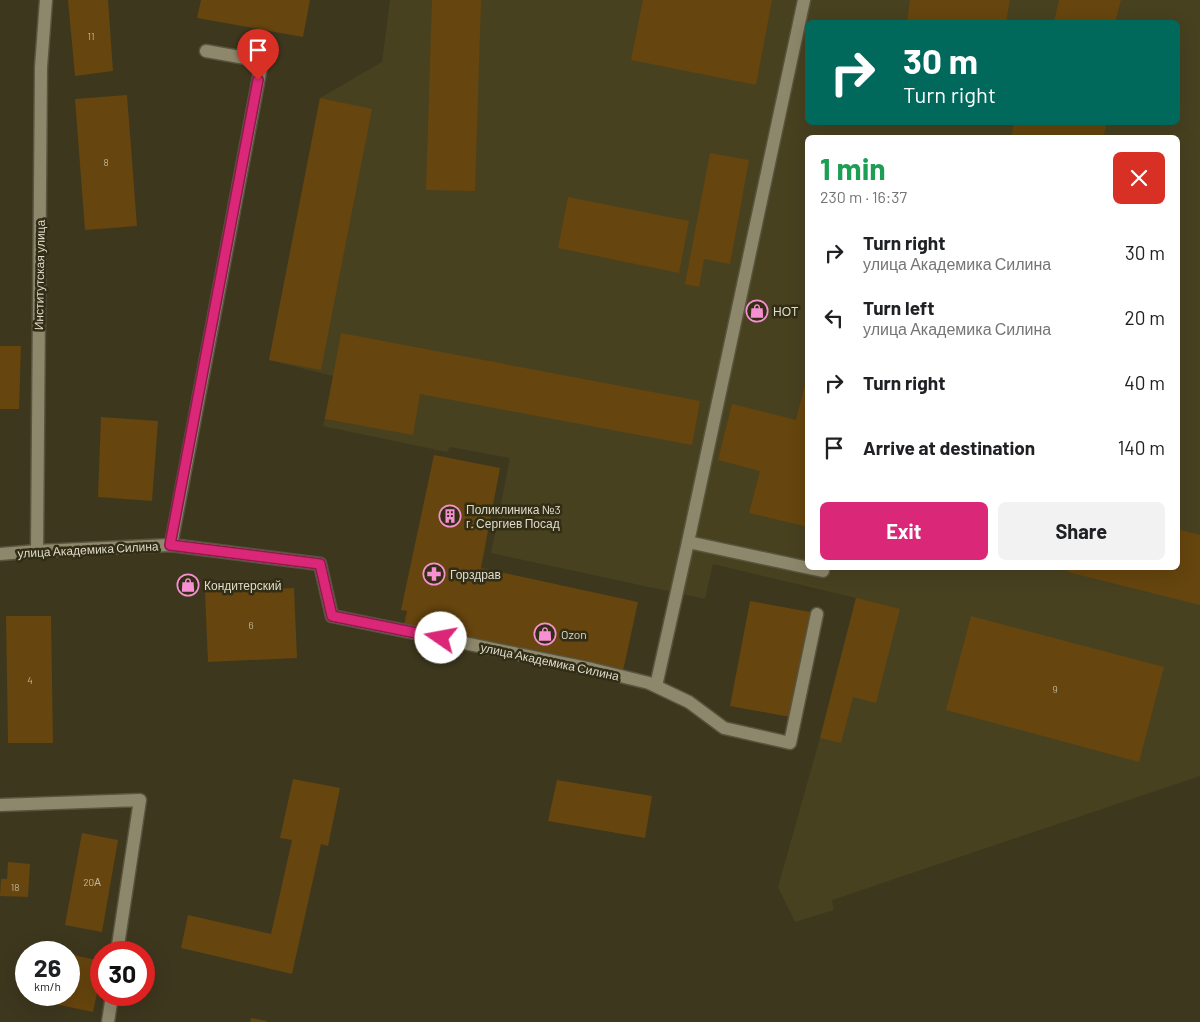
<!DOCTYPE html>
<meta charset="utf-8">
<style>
:root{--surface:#fff;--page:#f2f2f2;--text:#202124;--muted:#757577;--accent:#db2777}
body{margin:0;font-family:Barlow,sans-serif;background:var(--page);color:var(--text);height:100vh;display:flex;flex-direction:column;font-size:19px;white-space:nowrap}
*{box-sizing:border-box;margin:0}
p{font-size:16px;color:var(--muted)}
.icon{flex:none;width:28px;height:28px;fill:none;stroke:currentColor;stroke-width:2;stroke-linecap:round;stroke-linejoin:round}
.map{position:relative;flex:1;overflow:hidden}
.panel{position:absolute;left:805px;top:135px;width:375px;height:435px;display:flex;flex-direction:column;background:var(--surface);border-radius:8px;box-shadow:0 5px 20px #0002}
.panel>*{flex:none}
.hud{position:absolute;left:805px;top:20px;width:375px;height:105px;border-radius:8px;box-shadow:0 5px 20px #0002;background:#00695c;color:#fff;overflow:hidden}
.speed{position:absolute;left:15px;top:941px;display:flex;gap:10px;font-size:25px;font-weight:700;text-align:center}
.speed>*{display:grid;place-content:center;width:65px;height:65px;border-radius:50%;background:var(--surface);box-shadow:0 5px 20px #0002;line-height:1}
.speed small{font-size:12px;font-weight:400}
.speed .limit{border:8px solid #d22;background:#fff;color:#111}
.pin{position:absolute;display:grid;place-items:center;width:42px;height:42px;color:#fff;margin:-51px -21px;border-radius:50% 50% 50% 0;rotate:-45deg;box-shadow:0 0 5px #0007}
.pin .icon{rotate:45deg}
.me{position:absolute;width:55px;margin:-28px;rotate:282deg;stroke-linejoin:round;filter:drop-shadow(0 0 4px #0008)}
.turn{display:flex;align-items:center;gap:18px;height:105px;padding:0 15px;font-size:22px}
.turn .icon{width:65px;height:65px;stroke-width:2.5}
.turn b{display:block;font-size:35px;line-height:42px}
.round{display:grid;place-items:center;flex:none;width:52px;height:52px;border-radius:8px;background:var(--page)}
.head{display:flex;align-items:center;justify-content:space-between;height:85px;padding:0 15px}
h1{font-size:30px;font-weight:700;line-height:38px;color:#1e9e55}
.cta{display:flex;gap:10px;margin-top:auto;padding:10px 15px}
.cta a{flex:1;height:58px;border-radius:8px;background:var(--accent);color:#fff;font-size:20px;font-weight:700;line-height:58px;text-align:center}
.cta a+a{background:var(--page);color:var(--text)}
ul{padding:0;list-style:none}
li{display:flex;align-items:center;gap:15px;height:65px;padding:0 15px}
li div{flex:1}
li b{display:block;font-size:19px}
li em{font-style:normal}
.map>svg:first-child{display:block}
.built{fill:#484120;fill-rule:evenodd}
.building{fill:#66450e}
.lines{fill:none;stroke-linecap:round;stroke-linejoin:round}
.minor-casing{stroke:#58543e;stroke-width:15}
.minor{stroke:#8d876b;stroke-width:12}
.route-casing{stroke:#8e194d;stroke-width:12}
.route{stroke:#db2777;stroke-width:9}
.labels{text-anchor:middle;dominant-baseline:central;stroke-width:5;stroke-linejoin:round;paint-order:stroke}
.number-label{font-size:10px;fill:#c1b69d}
.street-label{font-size:12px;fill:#dfdccd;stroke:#322d15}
.poi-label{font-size:12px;fill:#dfdccd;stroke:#322d15;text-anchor:start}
</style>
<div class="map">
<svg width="1200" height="1022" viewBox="0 0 1200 1022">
<rect width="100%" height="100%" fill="#3d371e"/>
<path class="built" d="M 390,0 L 1200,0 L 1200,776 L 832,900 L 834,910 L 795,922 L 778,887 L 820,738 L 856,598 L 713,564 L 705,599 L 491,553 L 510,458 L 450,447 L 447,452 L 323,426 L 333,376 L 269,360 L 320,98 L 382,62 ZM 808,22 L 1178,22 L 1178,122 L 808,122 ZM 808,138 L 1178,138 L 1178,568 L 808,568 Z"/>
<g class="building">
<polygon points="68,0 108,0 113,71 75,76"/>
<polygon points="201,0 310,0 303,37 197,18"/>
<polygon points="432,0 481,0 475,191 426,190"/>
<polygon points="643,0 772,0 756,85 631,60"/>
<polygon points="910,0 1010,0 1006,22 907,22"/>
<polygon points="1059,0 1121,0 1115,22 1054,22"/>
<polygon points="127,95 137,226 85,230 75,99"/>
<polygon points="320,98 372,109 321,370 269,360"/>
<polygon points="1014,122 1107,122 1103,138 1011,138"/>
<polygon points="710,153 749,160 730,264 704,259 699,287 685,284"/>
<polygon points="568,197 689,221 679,273 558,248"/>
<polygon points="341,333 700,401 692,445 420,394 413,435 325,419"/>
<polygon points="0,346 21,346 19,409 0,409"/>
<polygon points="807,376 808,376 808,527 749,513 760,471 718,460 732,404 796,420"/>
<polygon points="101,417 158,421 152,501 98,497"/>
<polygon points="434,455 500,468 481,568 638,602 623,671 403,630 407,611 401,610"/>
<polygon points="1178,529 1200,535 1200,605 1068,572 1069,568 1178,568"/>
<polygon points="294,588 297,658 208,662 205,592"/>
<polygon points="856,598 900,609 876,703 853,697 841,743 820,738"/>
<polygon points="750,601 810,612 790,717 730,706"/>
<polygon points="6,616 51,616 53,743 8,743"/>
<polygon points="971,616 1164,667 1139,762 946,710"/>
<polygon points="293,779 340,788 328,846 321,844 292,974 181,948 188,915 271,934 292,840 280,838"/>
<polygon points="557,780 652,796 645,838 548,821"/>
<polygon points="82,833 118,840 102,932 65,925"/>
<polygon points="8,862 30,864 28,897 0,896 1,879 7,879"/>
<polygon points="69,954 101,961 101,974 93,1012 50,1003 52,995 69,995"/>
<polygon points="251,1018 267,1021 267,1022 250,1022"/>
</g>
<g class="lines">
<g class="minor-casing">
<g id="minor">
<polyline points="688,542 804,0"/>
<polyline points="171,545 262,61 206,51"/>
<polyline points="37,551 41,67 46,0"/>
<polyline points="0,554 37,551 171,545 320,564 332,616 592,669 649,683 689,702 724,728 790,743 817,614"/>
<polyline points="656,686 688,542 823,571"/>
<polyline points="0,805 140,800 117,952"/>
<polyline points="108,1022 112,995"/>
</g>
</g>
<use href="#minor" class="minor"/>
</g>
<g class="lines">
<g class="route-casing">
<polyline id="route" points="258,80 170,545 320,564 332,616 441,638"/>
</g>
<use href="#route" class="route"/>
</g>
<defs>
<g id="shop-ring" transform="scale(1.125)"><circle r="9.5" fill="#322d15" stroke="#f690d0" stroke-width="1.5"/><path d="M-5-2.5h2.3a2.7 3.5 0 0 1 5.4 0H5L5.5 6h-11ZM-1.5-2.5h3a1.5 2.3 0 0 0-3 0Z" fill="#f690d0"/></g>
<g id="building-ring" transform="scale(1.125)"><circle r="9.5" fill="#322d15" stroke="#f690d0" stroke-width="1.5"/><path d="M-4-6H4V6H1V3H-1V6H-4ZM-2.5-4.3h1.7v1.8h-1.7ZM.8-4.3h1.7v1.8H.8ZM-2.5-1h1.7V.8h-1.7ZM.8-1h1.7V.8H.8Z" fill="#f690d0"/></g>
<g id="pharmacy-ring" transform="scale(1.125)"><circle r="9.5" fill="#322d15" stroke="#f690d0" stroke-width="1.5"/><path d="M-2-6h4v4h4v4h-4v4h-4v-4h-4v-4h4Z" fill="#f690d0"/></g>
</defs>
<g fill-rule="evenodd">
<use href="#shop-ring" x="757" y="311"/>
<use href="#building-ring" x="450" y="516"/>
<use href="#pharmacy-ring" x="434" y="574"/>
<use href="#shop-ring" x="188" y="585"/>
<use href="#shop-ring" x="545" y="634"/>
</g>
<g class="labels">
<g class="number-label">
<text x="91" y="36">11</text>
<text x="106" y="162">8</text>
<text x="251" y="625">6</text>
<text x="30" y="680">4</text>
<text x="1055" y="689">9</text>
<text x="92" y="882">20А</text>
<text x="15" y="887">18</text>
</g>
<g class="street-label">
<text transform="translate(39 275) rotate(-89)">Институтская улица</text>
<text transform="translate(88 549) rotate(-3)">улица Академика Силина</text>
<text transform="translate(550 661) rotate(12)">улица Академика Силина</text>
</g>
<g class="poi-label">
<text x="773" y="311">НОТ</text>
<text x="466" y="509">Поликлиника №3<tspan x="466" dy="14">г. Сергиев Посад</tspan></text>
<text x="450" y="574">Горздрав</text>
<text x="204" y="585">Кондитерский</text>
<text x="561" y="634">Ozon</text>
</g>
</g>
</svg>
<div class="speed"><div>26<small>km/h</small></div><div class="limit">30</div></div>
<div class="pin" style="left:258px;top:80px;background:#d93025"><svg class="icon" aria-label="arrive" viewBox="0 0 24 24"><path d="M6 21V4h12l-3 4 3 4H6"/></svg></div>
<svg class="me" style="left:441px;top:638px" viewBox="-20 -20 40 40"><circle r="19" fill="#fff"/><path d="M0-13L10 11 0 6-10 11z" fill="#db2777"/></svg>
<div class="hud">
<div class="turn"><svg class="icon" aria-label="right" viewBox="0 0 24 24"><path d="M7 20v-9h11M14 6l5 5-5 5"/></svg><div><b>30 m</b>Turn right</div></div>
</div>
<section class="panel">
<div class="head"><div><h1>1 min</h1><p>230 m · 16:37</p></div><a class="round" style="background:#d93025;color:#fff"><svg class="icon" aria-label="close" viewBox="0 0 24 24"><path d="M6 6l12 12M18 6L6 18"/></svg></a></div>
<ul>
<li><svg class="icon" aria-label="right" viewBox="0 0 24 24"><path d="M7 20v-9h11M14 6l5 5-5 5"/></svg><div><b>Turn right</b><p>улица Академика Силина</p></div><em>30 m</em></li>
<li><svg class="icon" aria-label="left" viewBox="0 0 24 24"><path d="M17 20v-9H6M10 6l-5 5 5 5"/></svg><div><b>Turn left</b><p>улица Академика Силина</p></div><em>20 m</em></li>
<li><svg class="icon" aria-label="right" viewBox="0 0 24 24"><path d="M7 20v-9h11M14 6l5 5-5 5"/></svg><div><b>Turn right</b></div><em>40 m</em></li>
<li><svg class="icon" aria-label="arrive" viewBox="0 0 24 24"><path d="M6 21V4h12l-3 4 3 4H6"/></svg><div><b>Arrive at destination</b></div><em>140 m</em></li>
</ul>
<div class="cta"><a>Exit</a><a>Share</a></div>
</section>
</div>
